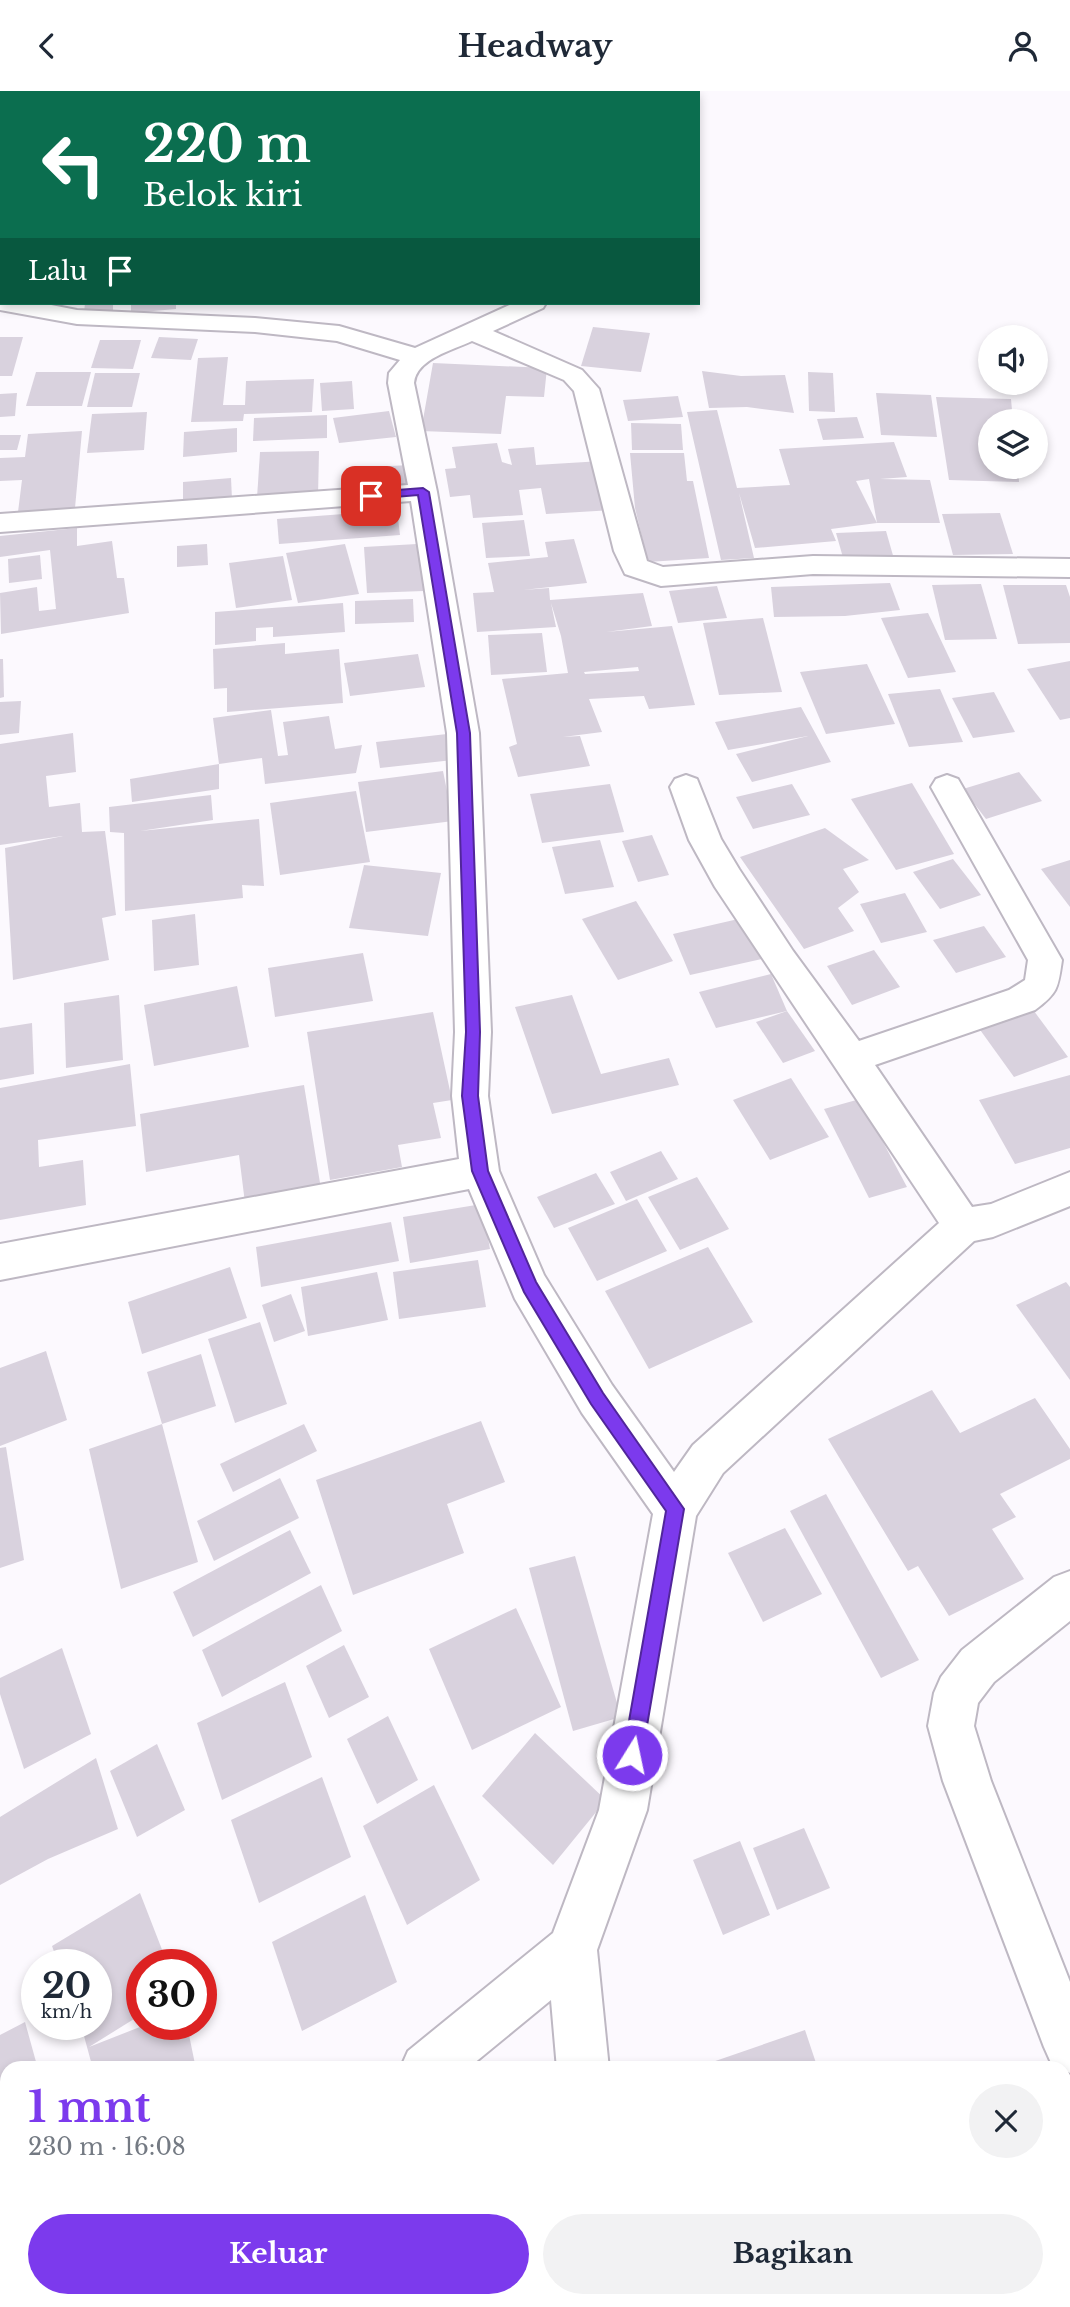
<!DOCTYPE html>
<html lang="id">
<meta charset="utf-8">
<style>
:root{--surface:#fff;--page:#f2f2f3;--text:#1f2937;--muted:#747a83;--accent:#7c3aed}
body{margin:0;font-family:"Libre Baskerville",serif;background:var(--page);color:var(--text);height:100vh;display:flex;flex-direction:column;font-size:26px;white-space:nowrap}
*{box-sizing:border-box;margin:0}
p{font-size:23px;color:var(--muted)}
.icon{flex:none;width:38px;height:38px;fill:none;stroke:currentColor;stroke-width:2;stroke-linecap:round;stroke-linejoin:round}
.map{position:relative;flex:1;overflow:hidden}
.side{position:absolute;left:0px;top:1970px;width:1071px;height:247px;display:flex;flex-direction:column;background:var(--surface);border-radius:21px 21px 0 0;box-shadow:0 4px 10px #0003}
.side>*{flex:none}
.hud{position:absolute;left:0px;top:0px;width:700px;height:214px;box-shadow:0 4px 10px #0003;background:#0b6e4f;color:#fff;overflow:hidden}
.fabs{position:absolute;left:978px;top:234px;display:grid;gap:14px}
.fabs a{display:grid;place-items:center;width:70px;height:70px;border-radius:50%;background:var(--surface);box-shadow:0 4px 10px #0003;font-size:35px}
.speed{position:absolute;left:21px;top:1858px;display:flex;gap:14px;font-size:35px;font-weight:700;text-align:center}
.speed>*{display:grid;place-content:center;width:91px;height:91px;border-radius:50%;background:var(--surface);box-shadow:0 4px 10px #0003;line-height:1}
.speed small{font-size:18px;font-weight:400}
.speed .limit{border:10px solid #d22;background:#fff;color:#111}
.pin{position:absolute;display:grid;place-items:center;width:60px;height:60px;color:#fff;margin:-30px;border-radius:14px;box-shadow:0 4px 10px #0006}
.me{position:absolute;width:77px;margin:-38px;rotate:10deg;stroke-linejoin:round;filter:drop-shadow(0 0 5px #0008)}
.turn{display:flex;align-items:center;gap:24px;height:147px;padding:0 28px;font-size:32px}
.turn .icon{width:91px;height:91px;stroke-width:2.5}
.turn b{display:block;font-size:49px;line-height:60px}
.then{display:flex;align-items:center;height:66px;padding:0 28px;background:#0003;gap:14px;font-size:26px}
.round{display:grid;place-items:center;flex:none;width:74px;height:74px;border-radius:37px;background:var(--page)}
.overview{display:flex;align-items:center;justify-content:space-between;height:119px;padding:0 28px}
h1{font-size:42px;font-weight:800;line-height:52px;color:var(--accent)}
.button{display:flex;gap:14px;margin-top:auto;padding:14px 28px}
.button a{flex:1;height:80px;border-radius:42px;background:var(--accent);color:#fff;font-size:28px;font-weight:800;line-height:80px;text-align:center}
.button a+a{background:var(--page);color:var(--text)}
header{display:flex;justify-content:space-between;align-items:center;height:91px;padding:0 28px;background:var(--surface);font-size:32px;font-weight:800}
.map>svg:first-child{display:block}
.building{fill:#d9d2de;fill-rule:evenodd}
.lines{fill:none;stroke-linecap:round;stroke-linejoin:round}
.street-casing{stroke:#beb8c3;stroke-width:4}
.street{fill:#fff;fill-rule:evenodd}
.route{fill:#7c3aed;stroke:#51269a;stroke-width:2}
</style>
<header><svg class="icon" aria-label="back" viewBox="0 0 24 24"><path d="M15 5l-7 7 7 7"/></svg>Headway<svg class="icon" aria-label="person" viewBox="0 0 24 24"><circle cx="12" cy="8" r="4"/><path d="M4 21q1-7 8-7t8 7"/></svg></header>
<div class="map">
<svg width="1070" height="2216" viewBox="0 0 1070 2216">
<rect width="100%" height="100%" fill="#fcf9fe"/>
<g class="building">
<polygon points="85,212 113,212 113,220 84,222"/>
<polygon points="131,212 176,212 176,218 131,222"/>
<polygon points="593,236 650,242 641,281 581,275"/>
<polygon points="0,246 23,246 12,285 0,285"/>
<polygon points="159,246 198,248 191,269 151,267"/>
<polygon points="100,249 141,249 133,278 91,277"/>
<polygon points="228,266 223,314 245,314 246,290 314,288 312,321 244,323 243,330 191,331 198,267"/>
<polygon points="433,272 547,277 544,306 506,305 501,343 421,340"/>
<polygon points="702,280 741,285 785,284 794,322 747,316 709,317"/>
<polygon points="36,281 91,281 82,315 26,315"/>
<polygon points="808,281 833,282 835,321 809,320"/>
<polygon points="95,282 140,282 132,316 87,316"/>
<polygon points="352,290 354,318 322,320 320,292"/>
<polygon points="17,302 15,325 0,326 0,303"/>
<polygon points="876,302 931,304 937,346 881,344"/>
<polygon points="678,305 683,326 628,330 623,309"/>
<polygon points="936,306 1011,308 1013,331 990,331 990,376 1018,376 1019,391 949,389"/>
<polygon points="717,319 737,397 790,394 779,358 894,351 907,386 880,388 930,389 940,432 877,432 869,388 856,390 877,432 831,438 836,450 755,457 739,402 754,467 721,469 687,321"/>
<polygon points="389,320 396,346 339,352 333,327"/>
<polygon points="147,321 144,359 87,362 92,323"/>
<polygon points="327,324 327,347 253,350 254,327"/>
<polygon points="857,326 864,347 823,349 817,328"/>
<polygon points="631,332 681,333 683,359 632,359"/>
<polygon points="237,337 237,361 183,366 184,341"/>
<polygon points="82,340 75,417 18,421 22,389 0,390 0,367 25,366 28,343"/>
<polygon points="0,344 21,344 17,359 0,359"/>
<polygon points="497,352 502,371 512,374 508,358 534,356 536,374 602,370 613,419 546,423 541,397 519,399 523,424 473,427 470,404 450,406 445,378 456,377 452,356"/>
<polygon points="319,360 318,405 257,407 260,361"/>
<polygon points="630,362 684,362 687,390 693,390 709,467 648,471 635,417"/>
<polygon points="410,374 411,395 352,398 351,377"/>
<polygon points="231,387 232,408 183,412 183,391"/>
<polygon points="397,419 400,444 279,453 277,428"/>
<polygon points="1000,422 1013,463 953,464 942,423"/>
<polygon points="524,429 530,465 486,467 482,432"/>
<polygon points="77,437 77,455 112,450 117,487 124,487 129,522 1,543 0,502 37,496 39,520 56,518 50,459 0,466 0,445"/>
<polygon points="886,440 894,468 844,470 836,442"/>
<path d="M 574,448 L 587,492 L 523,499 L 549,497 L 550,509 L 643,502 L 652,535 L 606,541 L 672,535 L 695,614 L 649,618 L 644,605 L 589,608 L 602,641 L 563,646 L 580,645 L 590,675 L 518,686 L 509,656 L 517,653 L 502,588 L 568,582 L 561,545 L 551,512 L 556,536 L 477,541 L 473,502 L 494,501 L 488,472 L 548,466 L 545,451 ZM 638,576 L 639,580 L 585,583 L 584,581 Z"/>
<polygon points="207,453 208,474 177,476 177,455"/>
<polygon points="345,453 359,503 298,512 286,462"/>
<polygon points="417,453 424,500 367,502 364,456"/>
<polygon points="40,464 42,488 9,492 8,468"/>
<polygon points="283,465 292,509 236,517 229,472"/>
<polygon points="890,492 900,519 845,525 774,526 771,496"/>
<polygon points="981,493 997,548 945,549 932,494"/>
<polygon points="1003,494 1066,494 1070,506 1070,552 1018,553"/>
<polygon points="717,495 727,527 678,532 669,500"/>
<polygon points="413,508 414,531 355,533 355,510"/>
<polygon points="343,512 345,541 273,546 273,536 256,537 256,550 215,554 215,521"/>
<polygon points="928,522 956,581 908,587 881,527"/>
<polygon points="763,527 782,601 719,604 703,532"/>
<polygon points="542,542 547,581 491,584 488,544"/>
<polygon points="285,552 285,563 339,558 343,612 227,621 227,597 214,598 213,558"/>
<polygon points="418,563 425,596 350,605 344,572"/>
<polygon points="0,568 3,568 4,606 0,607"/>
<polygon points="1070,570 1070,627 1060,629 1027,578"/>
<polygon points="867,573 895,633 826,643 800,581"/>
<polygon points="940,598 963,651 909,656 888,603"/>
<polygon points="994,601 1015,641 973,647 952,607"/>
<polygon points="21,610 19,642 0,644 0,611"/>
<polygon points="801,616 831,671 752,691 736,663 808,645 728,659 715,631"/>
<polygon points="271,619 278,665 288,664 283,631 329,625 335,658 362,654 356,682 265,693 262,667 219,673 213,627"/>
<polygon points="73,642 76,681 46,685 49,716 80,712 82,741 105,740 116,824 102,827 109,869 13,889 5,757 63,745 0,754 0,653"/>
<polygon points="447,643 453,669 380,677 376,651"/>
<polygon points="219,673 219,698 132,711 130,688"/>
<polygon points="443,680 453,730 366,741 358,691"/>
<polygon points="1019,681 1042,710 986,728 963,698"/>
<polygon points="912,692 954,763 896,779 851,708"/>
<polygon points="610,693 624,741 542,752 530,703"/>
<polygon points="792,693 810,724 753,738 736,706"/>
<polygon points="356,700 370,771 280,784 270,712"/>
<polygon points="211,704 213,729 140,740 259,728 264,795 242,794 243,807 125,820 124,742 110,741 109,716"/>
<polygon points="825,737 869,769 843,778 859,801 838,817 854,840 804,858 740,766"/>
<polygon points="652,744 669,784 638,791 622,750"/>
<polygon points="600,749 614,796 565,803 552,756"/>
<polygon points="953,768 981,804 940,818 913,781"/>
<polygon points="1070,769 1070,816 1041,778"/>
<polygon points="364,774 441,782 428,845 349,837"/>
<polygon points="905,802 927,841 881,852 860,813"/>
<polygon points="636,810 673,870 618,889 582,828"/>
<polygon points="195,823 199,874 154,880 152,829"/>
<polygon points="747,826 766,867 690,884 673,843"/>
<polygon points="984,835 1006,866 956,882 933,849"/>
<polygon points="874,859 900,896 852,914 827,875"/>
<polygon points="363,862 373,910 275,926 268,877"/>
<polygon points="771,883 787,920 716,937 699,901"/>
<polygon points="237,895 249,956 154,975 144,914"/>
<polygon points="119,904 123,969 66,977 64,912"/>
<polygon points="572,904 601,983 669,967 679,994 552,1023 515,916"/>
<polygon points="1031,916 1068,966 1014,986 978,936"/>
<polygon points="787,920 815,960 783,972 756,931"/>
<polygon points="433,921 452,1009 433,1012 441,1047 398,1054 402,1076 330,1089 307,941"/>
<polygon points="32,932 34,983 0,989 0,937"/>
<polygon points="130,973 136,1035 38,1049 39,1076 83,1069 86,1114 0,1129 0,997"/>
<polygon points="1070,984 1070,1057 1015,1073 979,1009"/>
<polygon points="791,987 829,1046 770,1069 733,1009"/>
<polygon points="304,994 321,1098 245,1112 239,1064 146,1081 140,1023"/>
<polygon points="860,1008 907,1096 869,1107 824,1018"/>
<polygon points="661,1060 678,1088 626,1110 610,1081"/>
<polygon points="596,1082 615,1113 554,1137 537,1106"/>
<polygon points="697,1086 729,1138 680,1159 648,1106"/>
<polygon points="637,1108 667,1160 597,1190 568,1137"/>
<polygon points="482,1113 490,1158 410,1172 403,1126"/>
<polygon points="391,1131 399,1170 261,1196 256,1156"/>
<polygon points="708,1156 753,1231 649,1278 605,1200"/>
<polygon points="478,1169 486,1216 399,1228 393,1181"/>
<polygon points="230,1176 247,1227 142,1263 128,1211"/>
<polygon points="377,1181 388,1229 308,1245 301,1196"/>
<polygon points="1066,1191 1070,1196 1070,1289 1016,1214"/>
<polygon points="291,1203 305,1240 274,1251 262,1214"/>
<polygon points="260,1231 287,1313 235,1332 208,1248"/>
<polygon points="46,1260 67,1329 0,1355 0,1277"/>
<polygon points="201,1263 216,1315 162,1333 198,1471 121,1498 89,1358 162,1333 147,1281"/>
<polygon points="932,1299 960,1342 1035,1307 1070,1358 1070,1368 1000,1403 1016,1426 992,1438 1024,1488 949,1525 918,1475 908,1480 828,1348"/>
<polygon points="481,1330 505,1391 447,1413 464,1462 353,1504 316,1389"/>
<polygon points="304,1333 317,1360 233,1401 220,1373"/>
<polygon points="6,1356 24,1469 0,1477 0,1357"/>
<polygon points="280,1387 299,1427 214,1470 197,1430"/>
<polygon points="826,1403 919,1569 881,1587 790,1420"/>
<polygon points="785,1437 822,1503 763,1531 728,1462"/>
<polygon points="290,1439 311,1482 193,1546 173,1501"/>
<polygon points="575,1465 621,1626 573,1640 529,1477"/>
<polygon points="321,1494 342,1540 222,1606 202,1559"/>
<polygon points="516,1517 561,1616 472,1659 429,1558"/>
<polygon points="344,1554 369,1606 329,1627 306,1575"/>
<polygon points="62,1557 91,1643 24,1678 0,1603 0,1587"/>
<polygon points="285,1591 312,1666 222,1709 197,1632"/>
<polygon points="388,1625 418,1689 377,1713 347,1648"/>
<polygon points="535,1642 606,1709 553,1774 482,1705"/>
<polygon points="157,1653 185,1719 137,1746 110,1680"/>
<polygon points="96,1667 118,1738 48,1768 0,1794 0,1726"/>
<polygon points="322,1686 351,1766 259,1812 231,1729"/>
<polygon points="434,1694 480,1789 407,1834 363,1735"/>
<polygon points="804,1737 830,1797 777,1819 753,1757"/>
<polygon points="740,1750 770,1824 723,1844 693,1769"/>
<polygon points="140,1802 168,1874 142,1874 142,1923 89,1956 145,1934 187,1934 196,1978 93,1978 81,1934 96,1934 96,1874 59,1874 52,1855"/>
<polygon points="365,1804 397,1891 302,1940 272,1851"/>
<polygon points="25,1931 38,1978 7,1978 7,2007 0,2010 0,1944"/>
<polygon points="805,1939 818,1978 696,1978 695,1977"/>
</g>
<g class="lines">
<g class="street-casing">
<g id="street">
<rect x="511" y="0" width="22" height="2"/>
<path d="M 0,205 L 2,212 L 41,212 L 77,219 L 255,227 L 339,235 L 415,257 L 514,212 L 546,212 L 543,217 L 493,240 L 582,279 L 599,298 L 647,470 L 663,476 L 813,465 L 1070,468 L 1070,486 L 813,483 L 661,495 L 625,483 L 614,460 L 574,300 L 564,289 L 472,250 C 453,259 416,268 414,292 L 437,401 L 479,642 L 491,941 L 488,1005 L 499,1080 L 544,1184 L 612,1294 L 674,1381 L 693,1354 L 939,1132 L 715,796 L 689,749 L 670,696 L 675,688 L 686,684 L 697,688 L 721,748 L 739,778 L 793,860 L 859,950 L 1009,899 L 1025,889 L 1028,869 L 931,696 L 936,688 L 947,684 L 958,688 L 1062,869 C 1058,897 1058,902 1035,919 L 875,974 L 972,1116 L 991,1113 L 1070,1081 L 1070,1115 L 993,1146 L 974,1150 L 723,1382 L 696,1425 L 647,1719 L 597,1859 L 609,1978 L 557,1978 L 551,1909 L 467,1978 L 400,1978 L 408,1960 L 553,1842 L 599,1719 L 653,1423 L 582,1322 L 515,1208 L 469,1098 L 0,1189 L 0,1153 L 459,1068 L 452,1005 L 455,941 L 447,642 L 411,410 L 0,441 L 0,423 L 408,394 L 388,292 L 389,282 L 400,269 L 337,250 L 255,241 L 77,233 L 0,219 Z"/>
<polygon points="1070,1480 1070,1530 994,1591 978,1612 974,1635 991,1690 1070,1891 1070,1982 1052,1974 1044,1956 943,1690 928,1635 934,1602 941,1586 962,1559 1054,1486"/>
<polygon points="69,2210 131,2210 128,2216 66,2216"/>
<polygon points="596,2210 652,2210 653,2216 597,2216"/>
</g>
</g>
<use href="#street" class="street"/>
</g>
<polygon class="route" points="423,397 429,401 470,642 480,941 478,1005 488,1080 536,1191 603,1302 684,1418 642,1664 639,1671 632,1674 626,1671 623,1664 666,1420 591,1313 524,1201 472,1080 462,1005 466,941 457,642 418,404 371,408 365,405 371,401"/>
</svg>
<div class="fabs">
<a><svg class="icon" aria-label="sound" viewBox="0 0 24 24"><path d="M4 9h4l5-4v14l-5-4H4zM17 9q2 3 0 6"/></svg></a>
<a><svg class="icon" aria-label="layers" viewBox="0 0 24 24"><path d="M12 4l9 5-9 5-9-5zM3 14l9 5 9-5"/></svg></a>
</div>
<div class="speed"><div>20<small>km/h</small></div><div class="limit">30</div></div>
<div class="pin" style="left:371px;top:405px;background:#d93025"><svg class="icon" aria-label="arrive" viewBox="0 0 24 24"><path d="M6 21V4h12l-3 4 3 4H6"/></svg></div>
<svg class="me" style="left:632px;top:1664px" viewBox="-20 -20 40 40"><circle r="17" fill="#7c3aed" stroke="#fff" stroke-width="3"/><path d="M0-11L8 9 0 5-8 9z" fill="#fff"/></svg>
<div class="hud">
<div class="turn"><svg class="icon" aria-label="left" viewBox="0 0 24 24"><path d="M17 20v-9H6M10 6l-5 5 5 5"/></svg><div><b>220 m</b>Belok kiri</div></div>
<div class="then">Lalu<svg class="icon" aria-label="arrive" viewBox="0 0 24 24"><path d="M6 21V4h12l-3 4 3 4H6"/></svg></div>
</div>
<section class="side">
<div class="overview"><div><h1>1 mnt</h1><p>230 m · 16:08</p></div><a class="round"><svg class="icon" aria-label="close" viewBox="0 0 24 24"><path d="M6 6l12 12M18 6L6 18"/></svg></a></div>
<div class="button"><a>Keluar</a><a>Bagikan</a></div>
</section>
</div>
